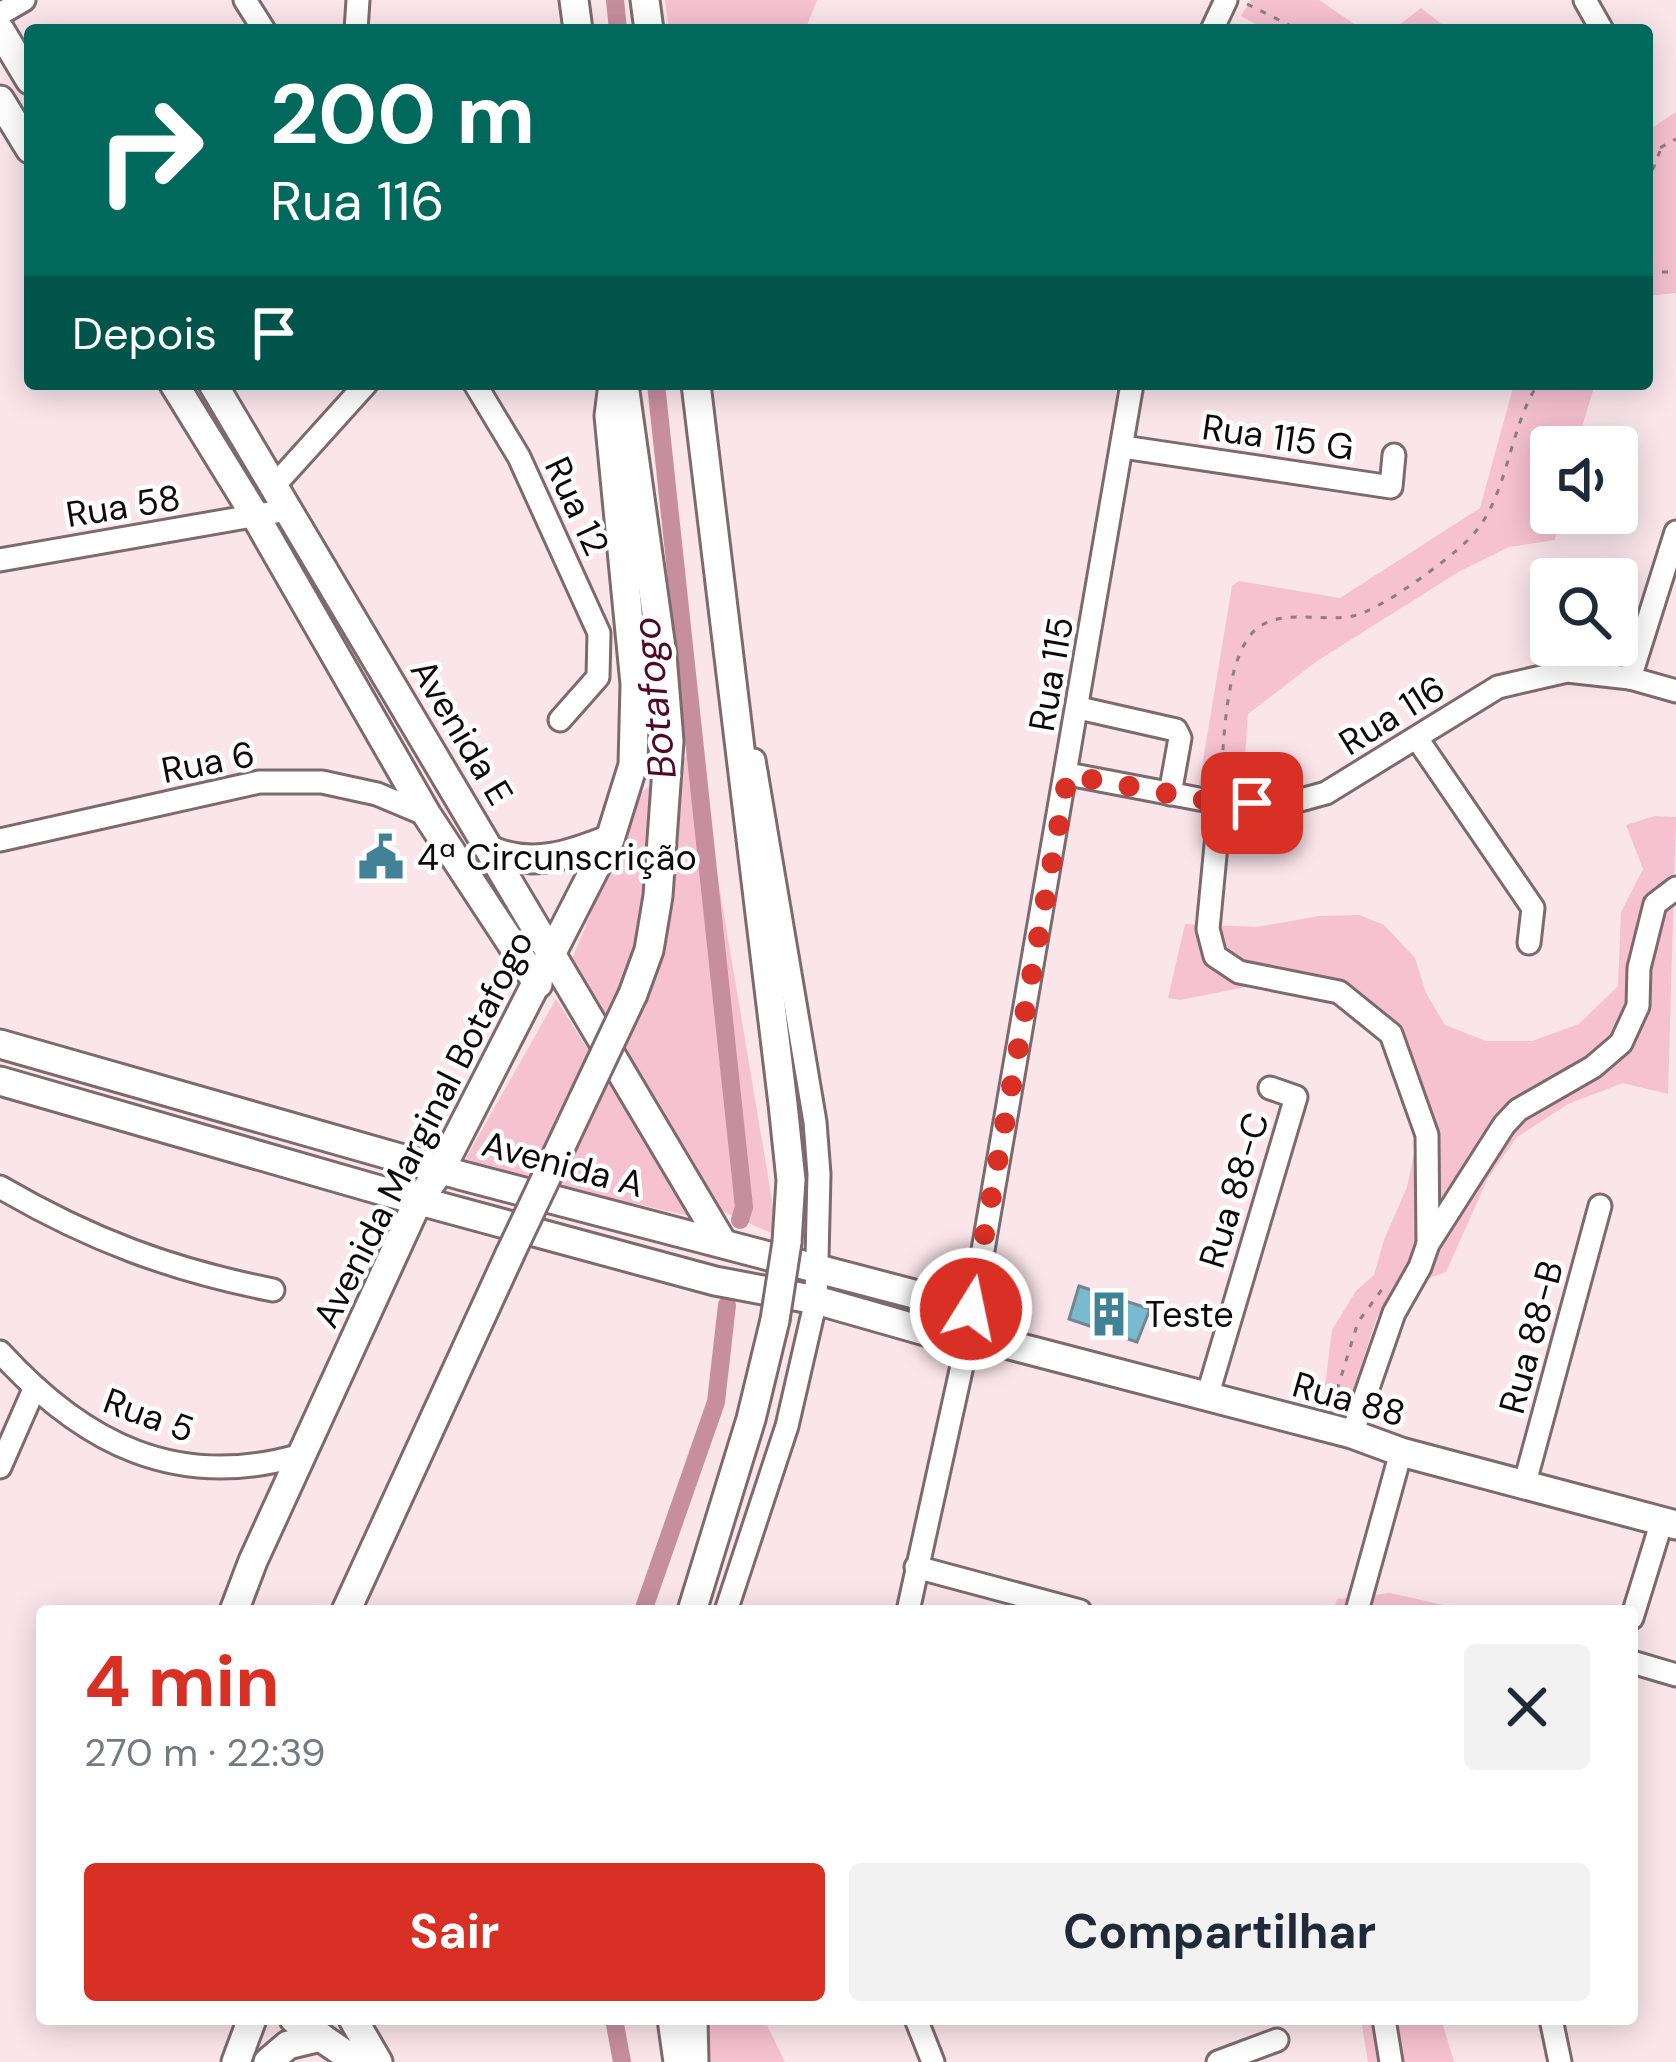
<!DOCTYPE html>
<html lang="pt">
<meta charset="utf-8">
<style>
:root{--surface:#fff;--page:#f2f2f3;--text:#1f2937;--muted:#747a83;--accent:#d93025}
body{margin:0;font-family:"DM Sans",sans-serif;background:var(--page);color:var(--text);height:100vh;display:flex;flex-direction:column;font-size:45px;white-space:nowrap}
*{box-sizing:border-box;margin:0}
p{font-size:39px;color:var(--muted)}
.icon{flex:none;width:66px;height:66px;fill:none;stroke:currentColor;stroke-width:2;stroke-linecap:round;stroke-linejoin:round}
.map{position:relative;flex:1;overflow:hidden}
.sheet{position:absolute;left:36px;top:1605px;width:1602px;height:420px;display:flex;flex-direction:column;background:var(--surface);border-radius:12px;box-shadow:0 6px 30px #0003}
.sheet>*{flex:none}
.top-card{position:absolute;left:24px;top:24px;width:1629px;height:366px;border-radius:12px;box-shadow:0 6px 30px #0003;background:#00695c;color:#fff;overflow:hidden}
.fabs{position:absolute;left:1530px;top:426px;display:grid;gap:24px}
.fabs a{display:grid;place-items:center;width:108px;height:108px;border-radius:12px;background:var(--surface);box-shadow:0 6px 30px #0003;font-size:60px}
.pin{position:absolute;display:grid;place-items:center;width:102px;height:102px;color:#fff;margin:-51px;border-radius:24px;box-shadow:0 6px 18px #0006}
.me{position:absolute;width:132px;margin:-66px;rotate:10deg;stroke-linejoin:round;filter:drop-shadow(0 0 9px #0008)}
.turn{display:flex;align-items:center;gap:42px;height:252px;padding:0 48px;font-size:54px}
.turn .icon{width:156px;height:156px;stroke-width:2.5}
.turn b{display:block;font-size:84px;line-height:102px}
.then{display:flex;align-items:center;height:114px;padding:0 48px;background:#0003;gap:24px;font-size:45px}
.round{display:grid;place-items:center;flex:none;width:126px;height:126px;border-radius:12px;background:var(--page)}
.summary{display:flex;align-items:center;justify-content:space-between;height:204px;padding:0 48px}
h1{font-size:72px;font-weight:700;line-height:90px;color:var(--accent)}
.action{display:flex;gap:24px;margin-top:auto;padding:24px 48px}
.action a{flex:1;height:138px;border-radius:12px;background:var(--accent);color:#fff;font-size:48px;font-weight:700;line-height:138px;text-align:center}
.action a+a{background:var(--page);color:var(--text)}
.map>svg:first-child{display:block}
.green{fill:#f6c1d0}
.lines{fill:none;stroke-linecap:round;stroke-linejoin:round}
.canal{stroke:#c78e9f;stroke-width:18}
.building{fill:#7abacf;stroke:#74878e;stroke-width:3}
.minor-casing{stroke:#7c6a6f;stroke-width:27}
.major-casing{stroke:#7c6a6f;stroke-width:33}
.path{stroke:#8c7e82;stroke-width:3;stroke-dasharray:6 9;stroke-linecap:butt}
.minor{stroke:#fff;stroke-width:21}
.major{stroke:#fff;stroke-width:27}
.major-bridge-casing{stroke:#7c6a6f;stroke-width:33;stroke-linecap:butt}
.major-bridge{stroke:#fff;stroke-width:27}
.route{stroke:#d93025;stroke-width:21;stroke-dasharray:0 37.8}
.labels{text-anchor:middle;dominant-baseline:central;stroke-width:9;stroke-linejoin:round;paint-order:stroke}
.street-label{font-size:36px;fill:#10090b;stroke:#fff}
.poi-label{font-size:36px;fill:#10090b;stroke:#fff;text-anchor:start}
.water-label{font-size:39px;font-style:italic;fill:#4e0928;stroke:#fff}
</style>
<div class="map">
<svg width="1676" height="2062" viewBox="0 0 1676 2062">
<rect width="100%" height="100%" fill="#fae5eb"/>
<g class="green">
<polygon points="665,0 817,0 805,30 669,30"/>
<polygon points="1251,0 1319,0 1363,30 1266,30 1241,16"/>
<polygon points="1421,8 1449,30 1393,30"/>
<polygon points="1676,112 1676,293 1647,296 1647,131"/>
<polygon points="1514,384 1595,384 1576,447 1551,447 1551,513 1561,513 1555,540 1509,547 1460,571 1317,661 1248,714 1245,758 1235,790 1199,785 1232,586 1239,581 1340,598 1480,508"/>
<polygon points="696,748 778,1236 722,1211 572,959 641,793"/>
<polygon points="1655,816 1676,817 1668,1094 1623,1083 1568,1104 1517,1137 1488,1178 1446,1272 1392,1292 1376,1319 1345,1418 1322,1409 1332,1330 1356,1291 1374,1275 1384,1240 1407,1187 1417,1140 1411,1090 1377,1023 1298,990 1261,984 1180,1000 1168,998 1185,924 1257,927 1319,916 1359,915 1384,925 1415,958 1426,993 1445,1025 1486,1041 1532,1041 1579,1024 1618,986 1621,912 1643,869 1626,825"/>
<polygon points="556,999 694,1217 462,1165"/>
<polygon points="1390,1593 1470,1611 1333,1611 1337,1599"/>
<polygon points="710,2019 764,2019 785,2062 704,2062"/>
<polygon points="1361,2019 1441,2019 1454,2062 1368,2062"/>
</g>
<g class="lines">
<g class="canal">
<polyline points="615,0 618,30"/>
<polyline points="656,384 744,1207 740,1220"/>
<polyline points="643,1611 716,1402 727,1305"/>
<polyline points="614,2019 622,2062"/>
</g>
</g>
<polygon class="building" points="1079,1286 1150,1309 1137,1342 1069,1319"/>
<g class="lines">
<g class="minor-casing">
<g id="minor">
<polyline points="245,0 264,30"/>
<polyline points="1585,0 1602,30"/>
<polyline points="0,14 24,0"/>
<polyline points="356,30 358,0"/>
<polyline points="1212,30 1226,0"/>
<polyline points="475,384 519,457 599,633 598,677 560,720"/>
<polyline points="1123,447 1391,487 1394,455"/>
<polyline points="274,486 366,384"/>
<polyline points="0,560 287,510"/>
<polyline points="1630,678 1676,532"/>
<polyline points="1079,708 1176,730 1180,738 1170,794"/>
<polyline points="1418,740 1533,908 1529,943"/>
<polyline points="1068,774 1220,803 1286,804 1326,793 1498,687 1567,671 1630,678 1676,691"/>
<polyline points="1220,803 1208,929 1215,956 1239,972 1339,992 1391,1034 1427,1135 1428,1244"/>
<polyline points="0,840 259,782 322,782 377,794 427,815"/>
<path d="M 0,1187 C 89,1239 171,1270 273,1290"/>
<path d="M 0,1352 C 84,1444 177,1491 301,1455"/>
<polyline points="1207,1397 1296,1097 1270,1088"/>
<polyline points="1352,1434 1394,1313 1420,1267 1428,1244 1504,1125 1518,1110 1593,1067 1621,1043 1638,1006 1639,968 1655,904 1676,888"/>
<polyline points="0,1467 35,1387"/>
<polyline points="1524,1486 1600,1206"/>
<polyline points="916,1567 1080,1611"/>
<polyline points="726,1611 787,1426 816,1300 819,1174 815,1122 754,760"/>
<polyline points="908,1611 967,1343 1132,384"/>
<polyline points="1357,1611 1401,1452"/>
<polyline points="1632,1618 1662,1521"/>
<polyline points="1632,1662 1676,1675"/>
<polyline points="696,2019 697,2062"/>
<polyline points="916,2019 933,2062"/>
<polyline points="1384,2019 1391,2062"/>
<polyline points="1551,2019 1560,2062"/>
<polyline points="1218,2062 1277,2040"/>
</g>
</g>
<g class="major-casing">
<g id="major">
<polyline points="574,0 578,30"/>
<polyline points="645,0 649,30"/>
<polyline points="0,30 30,80"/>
<polyline points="0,100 30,149"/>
<polyline points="174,384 256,517 427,815 538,984"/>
<polyline points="213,384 722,1242"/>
<polyline points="624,384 662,655 669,741 658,896 649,950 633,994"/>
<polyline points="696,384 783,1104 791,1180 787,1242"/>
<path d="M 492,851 C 533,868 570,855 610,839"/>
<polyline points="0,1044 463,1176 971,1309 1002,1343"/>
<polyline points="0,1081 383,1191 715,1281 816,1300 967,1343 1002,1343 1352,1434 1401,1452 1676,1525"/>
<polyline points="234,1611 253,1561 418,1201 441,1169 610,839 633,765 635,684 609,416 613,384"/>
<polyline points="346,1611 510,1254"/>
<polyline points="692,1611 751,1419 775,1320"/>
<polyline points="294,2019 357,2062"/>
<polyline points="353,2019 378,2062"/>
<polyline points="672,2019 678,2062"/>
<polyline points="236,2062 252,2019"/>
<polyline points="268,2062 288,2045 321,2037"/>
</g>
</g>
<g class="path">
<polyline points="1247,4 1299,30"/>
<polyline points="1647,155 1676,139"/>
<polyline points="1647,184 1660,151"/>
<polyline points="1647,254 1651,267"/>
<polyline points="1647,272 1676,272"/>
<path d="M 1221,780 C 1224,742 1225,645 1262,625 C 1288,610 1325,622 1353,616 C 1381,610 1445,562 1467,541 C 1509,501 1507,431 1538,384"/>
<polyline points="1337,1390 1358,1322 1386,1284"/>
</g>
<use href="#minor" class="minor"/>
<use href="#major" class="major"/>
<g class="major-bridge-casing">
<g id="major-bridge">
<polyline points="510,1254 633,994"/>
<polyline points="775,1320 787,1242"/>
</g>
</g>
<use href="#major-bridge" class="major-bridge"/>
</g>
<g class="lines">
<polyline class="route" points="971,1309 1068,775 1220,803 1252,803"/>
</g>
<defs>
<g id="civic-bare" transform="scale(3.6)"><path d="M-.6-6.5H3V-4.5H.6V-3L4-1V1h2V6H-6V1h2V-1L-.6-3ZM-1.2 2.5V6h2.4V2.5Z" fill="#428296" stroke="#fff" stroke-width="2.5" paint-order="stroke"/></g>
<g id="building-bare" transform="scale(3.6)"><path d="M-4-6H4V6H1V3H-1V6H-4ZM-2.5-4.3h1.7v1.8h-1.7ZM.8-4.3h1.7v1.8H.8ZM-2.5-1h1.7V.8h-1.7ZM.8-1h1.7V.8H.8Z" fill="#428296" stroke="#fff" stroke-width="2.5" paint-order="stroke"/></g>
</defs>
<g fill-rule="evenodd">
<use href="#civic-bare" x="381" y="857"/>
<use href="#building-bare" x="1109" y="1314"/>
</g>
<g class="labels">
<g class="street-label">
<text transform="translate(1278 437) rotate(8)">Rua 115 G</text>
<text transform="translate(123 506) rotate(-9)">Rua 58</text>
<text transform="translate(577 506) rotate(65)">Rua 12</text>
<text transform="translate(1051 674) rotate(-80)">Rua 115</text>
<text transform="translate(1392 715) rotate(-32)">Rua 116</text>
<text transform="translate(462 732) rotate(59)">Avenida E</text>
<text transform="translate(208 762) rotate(-11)">Rua 6</text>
<text transform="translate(423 1129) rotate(-63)">Avenida Marginal Botafogo</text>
<text transform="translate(563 1164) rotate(15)">Avenida A</text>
<text transform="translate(1234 1190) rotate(-73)">Rua 88-C</text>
<text transform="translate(1531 1337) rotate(-75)">Rua 88-B</text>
<text transform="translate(1349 1399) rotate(16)">Rua 88</text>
<text transform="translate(149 1415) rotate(20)">Rua 5</text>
</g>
<g class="poi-label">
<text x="417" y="857">4ª Circunscrição</text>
<text x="1145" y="1314">Teste</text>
</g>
<g class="water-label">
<text transform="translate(654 698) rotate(-96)">Botafogo</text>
</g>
</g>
</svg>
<div class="fabs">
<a><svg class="icon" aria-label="sound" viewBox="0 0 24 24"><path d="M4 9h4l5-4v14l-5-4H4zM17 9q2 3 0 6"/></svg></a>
<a><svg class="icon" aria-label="search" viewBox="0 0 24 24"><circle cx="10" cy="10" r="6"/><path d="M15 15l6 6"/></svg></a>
</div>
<div class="pin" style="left:1252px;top:803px;background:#d93025"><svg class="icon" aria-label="arrive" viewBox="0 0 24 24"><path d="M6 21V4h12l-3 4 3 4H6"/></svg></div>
<svg class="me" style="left:971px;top:1309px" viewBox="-20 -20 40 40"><circle r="17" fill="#d93025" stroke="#fff" stroke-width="3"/><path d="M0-11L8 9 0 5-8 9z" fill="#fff"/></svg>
<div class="top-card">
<div class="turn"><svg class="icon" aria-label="right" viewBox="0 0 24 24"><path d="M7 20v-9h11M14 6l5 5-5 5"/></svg><div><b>200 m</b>Rua 116</div></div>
<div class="then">Depois<svg class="icon" aria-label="arrive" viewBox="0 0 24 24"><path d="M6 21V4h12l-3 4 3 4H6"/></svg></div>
</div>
<section class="sheet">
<div class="summary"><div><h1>4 min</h1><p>270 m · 22:39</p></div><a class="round"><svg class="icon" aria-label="close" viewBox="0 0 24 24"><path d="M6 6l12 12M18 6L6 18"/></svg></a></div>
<div class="action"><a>Sair</a><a>Compartilhar</a></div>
</section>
</div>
